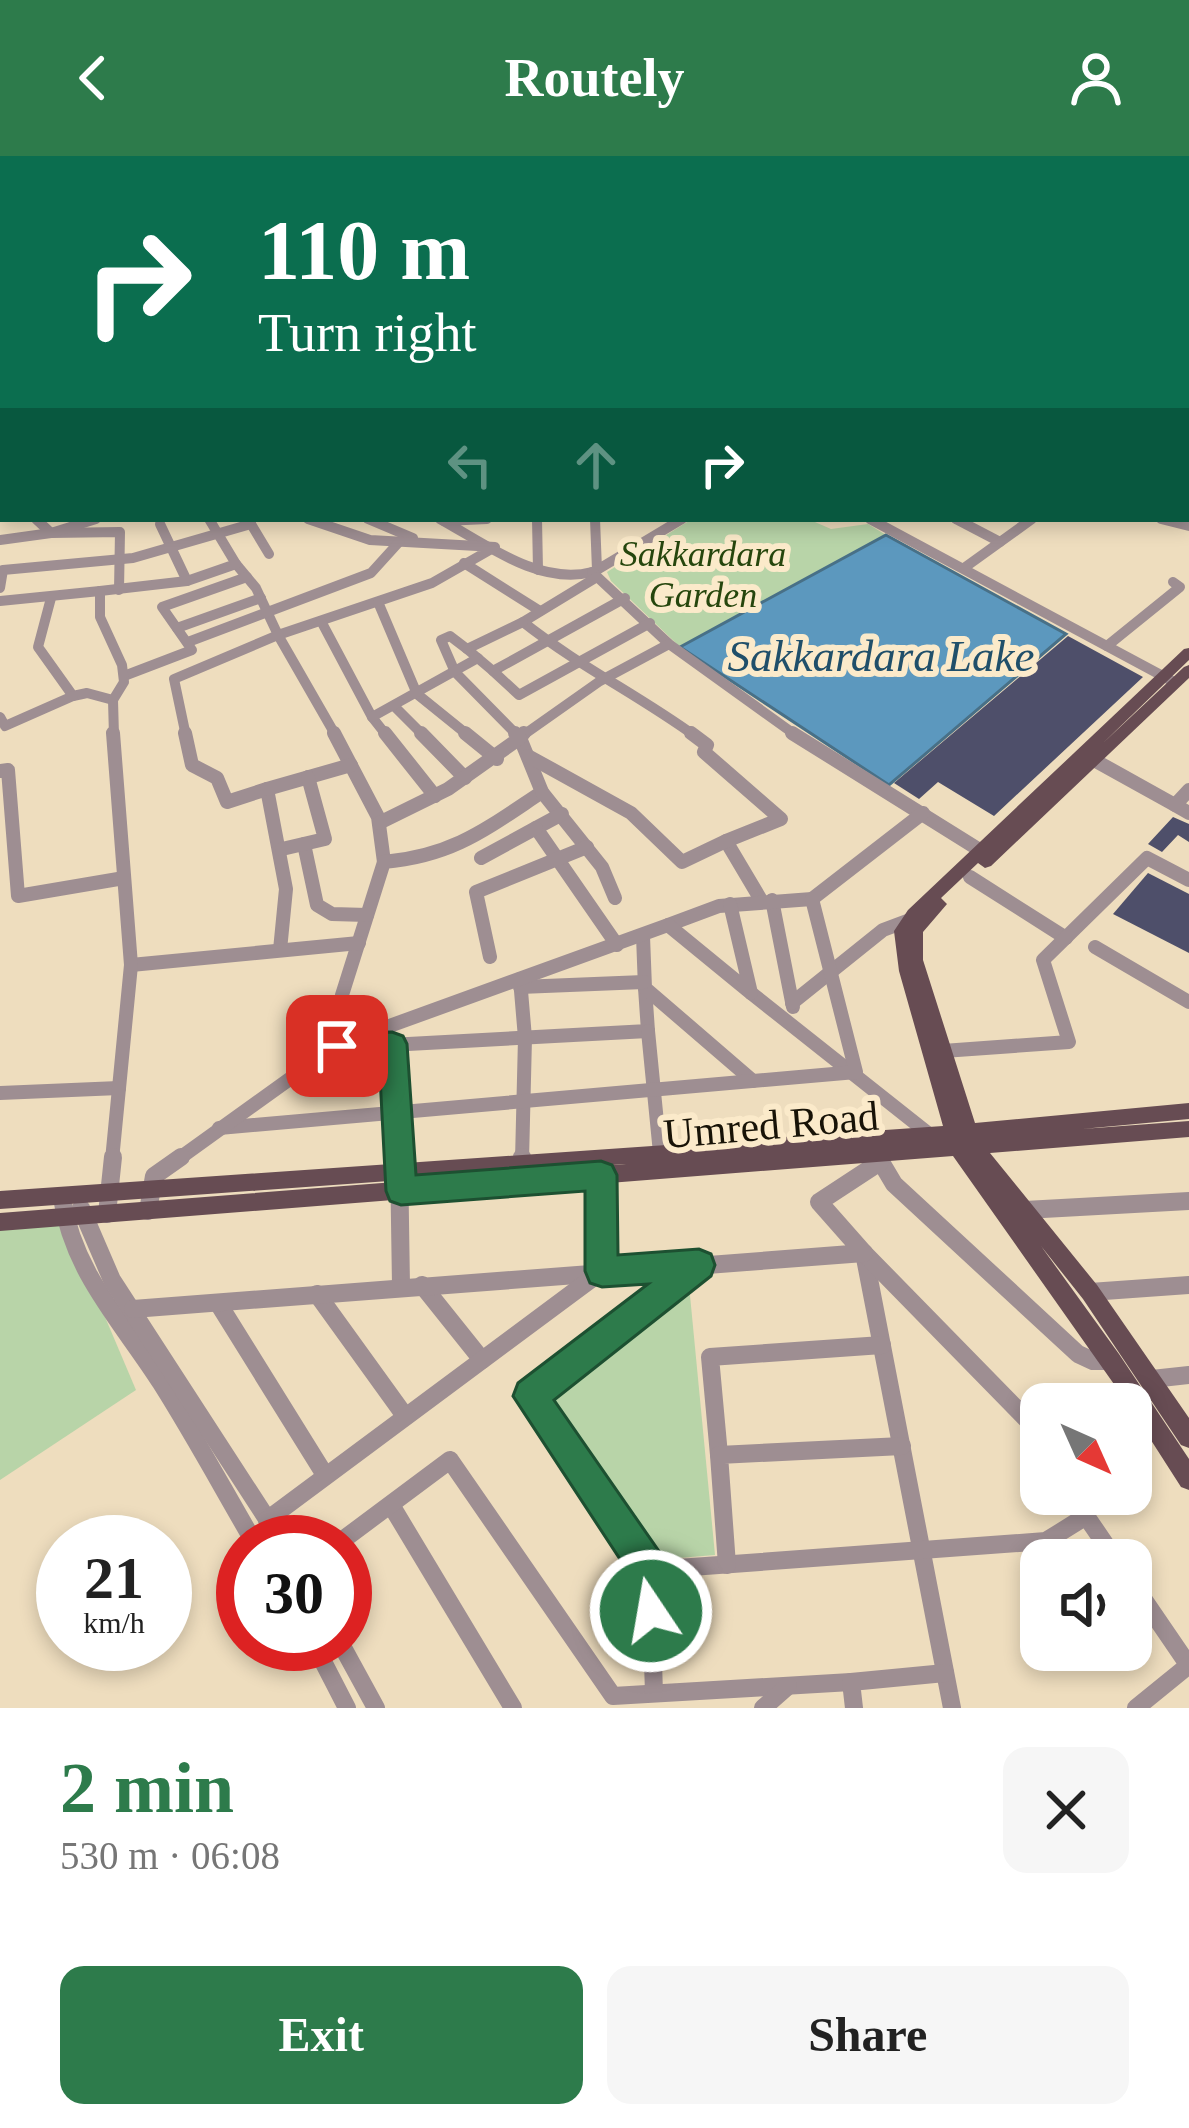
<!DOCTYPE html>
<meta charset="utf-8">
<style>
:root{--surface:#fff;--page:#f6f6f6;--text:#222;--muted:#767676;--accent:#2d7b4b}
body{margin:0;font-family:Georgia,serif;background:var(--page);color:var(--text);height:100vh;display:flex;flex-direction:column;font-size:45px;white-space:nowrap}
*{box-sizing:border-box;margin:0}
p{font-size:39px;color:var(--muted)}
.icon{flex:none;width:66px;height:66px;fill:none;stroke:currentColor;stroke-width:2;stroke-linecap:round;stroke-linejoin:round}
.map{position:relative;height:1552px;overflow:hidden}
.side{display:flex;flex-direction:column;background:var(--surface);flex:1}
.side>*{flex:none}
.banner{position:absolute;left:0px;top:0px;width:1191px;height:366px;box-shadow:0 6px 18px #0003;background:#0b6e4f;color:#fff;overflow:hidden}
.needle{width:78px;rotate:135deg}
.tools{position:absolute;left:1020px;top:1227px;display:grid;gap:24px}
.tools a{display:grid;place-items:center;width:132px;height:132px;border-radius:24px;background:var(--surface);box-shadow:0 6px 18px #0003;font-size:60px}
.speed{position:absolute;left:36px;top:1359px;display:flex;gap:24px;font-size:60px;font-weight:700;text-align:center}
.speed>*{display:grid;place-content:center;width:156px;height:156px;border-radius:50%;background:var(--surface);box-shadow:0 6px 18px #0003;line-height:1}
.speed small{font-size:30px;font-weight:400}
.speed .limit{border:18px solid #d22;background:#fff;color:#111}
.pin{position:absolute;display:grid;place-items:center;width:102px;height:102px;color:#fff;margin:-51px;border-radius:24px;box-shadow:0 6px 18px #0006}
.me{position:absolute;width:132px;margin:-66px;rotate:348deg;stroke-linejoin:round;filter:drop-shadow(0 0 9px #0008)}
.turn{display:flex;align-items:center;gap:42px;height:252px;padding:0 60px;font-size:54px}
.turn .icon{width:156px;height:156px;stroke-width:2.5}
.turn b{display:block;font-size:84px;line-height:102px}
.lanes{display:flex;align-items:center;height:114px;padding:0 60px;background:#0003;justify-content:center;gap:60px;direction:ltr}
.lanes .off{opacity:.35}
.round{display:grid;place-items:center;flex:none;width:126px;height:126px;border-radius:24px;background:var(--page)}
.overview{display:flex;align-items:center;justify-content:space-between;height:204px;padding:0 60px}
h1{font-size:72px;font-weight:700;line-height:90px;color:var(--accent)}
.button{display:flex;gap:24px;margin-top:auto;padding:24px 60px}
.button a{flex:1;height:138px;border-radius:24px;background:var(--accent);color:#fff;font-size:48px;font-weight:700;line-height:138px;text-align:center}
.button a+a{background:var(--page);color:var(--text)}
header{display:flex;justify-content:space-between;align-items:center;height:156px;padding:0 60px;background:var(--accent);color:#fff;font-size:54px;font-weight:700}
.map>svg:first-child{display:block}
.green{fill:#b8d4a8}
.water{fill:#5c98be;stroke:#487087;stroke-width:3}
.building{fill:#4e4f6a}
.lines{fill:none;stroke-linecap:round;stroke-linejoin:round}
.minor-far3{stroke:#9e8e92;stroke-width:8}
.minor-far2{stroke:#9e8e92;stroke-width:10}
.minor-far1{stroke:#9e8e92;stroke-width:14}
.minor{stroke:#9e8e92;stroke-width:18}
.major{fill:#674c53;fill-rule:evenodd}
.route{fill:#2d7b4b;stroke:#1d5031;stroke-width:3}
.labels{text-anchor:middle;dominant-baseline:central;stroke-width:12;stroke-linejoin:round;paint-order:stroke}
.far-park-label{font-size:36px;font-style:italic;fill:#26460d;stroke:#fbeaca}
.street-label{font-size:42px;fill:#181307;stroke:#fbeaca}
.water-label{font-size:45px;font-style:italic;fill:#204f6a;stroke:#fbeaca}
</style>
<header><svg class="icon" aria-label="back" viewBox="0 0 24 24"><path d="M15 5l-7 7 7 7"/></svg>Routely<svg class="icon" aria-label="person" viewBox="0 0 24 24"><circle cx="12" cy="8" r="4"/><path d="M4 21q1-7 8-7t8 7"/></svg></header>
<div class="map">
<svg width="1189" height="1552" viewBox="0 0 1189 1552">
<rect width="100%" height="100%" fill="#eeddbe"/>
<g class="green">
<polygon points="692,363 808,363 831,373 868,368 886,379 680,491 611,425 607,416"/>
<polygon points="63,1062 136,1234 0,1324 0,1066"/>
<polygon points="689,1129 715,1399 666,1403 658,1399 544,1243"/>
</g>
<polygon class="water" points="886,379 1066,478 889,629 680,491"/>
<g class="building">
<polygon points="1068,480 1143,521 994,660 938,626 919,643 894,627"/>
<polygon points="1173,661 1189,668 1189,686 1178,679 1162,696 1148,688"/>
<polygon points="1148,717 1189,738 1189,797 1113,758"/>
</g>
<g class="lines">
<g class="minor-far3">
<polyline points="404,0 409,3"/>
<polyline points="438,0 444,3"/>
<polyline points="474,0 480,3"/>
<polyline points="553,0 559,3"/>
<polyline points="618,0 623,3"/>
<polyline points="702,0 708,3"/>
<polyline points="796,0 803,3"/>
<polyline points="846,0 852,2"/>
<polyline points="940,0 947,3"/>
<polyline points="1067,0 1075,3"/>
<polyline points="1112,0 1121,3"/>
<polyline points="1164,0 1173,3"/>
<polyline points="1004,2 1010,0"/>
<polyline points="382,3 391,0"/>
<polyline points="491,3 501,0"/>
<polyline points="675,3 684,0"/>
<polyline points="760,3 768,0"/>
<polyline points="0,45 3,40"/>
<polyline points="0,111 3,106"/>
</g>
<g class="minor-far2">
<polyline points="36,363 51,377 120,376 119,434"/>
<polyline points="368,363 413,382"/>
<path d="M 440,363 C 484,387 539,430 592,416"/>
<polyline points="537,363 538,414"/>
<polyline points="595,363 597,414 682,363"/>
<polyline points="870,363 1172,525"/>
<polyline points="956,363 1000,386"/>
<polyline points="1161,363 1189,370"/>
<polyline points="444,365 487,363"/>
<polyline points="160,368 187,425"/>
<polyline points="251,368 269,398"/>
<polyline points="0,384 51,377 96,363"/>
<polyline points="464,407 540,455"/>
<polyline points="236,408 256,432 278,479 432,427 495,391 370,384 308,363"/>
<polyline points="964,412 1032,363"/>
<polyline points="592,416 669,488 797,580"/>
<path d="M 597,421 L 523,466 C 580,511 637,538 695,580"/>
<polyline points="0,432 3,414 133,402 251,368 247,363"/>
<polyline points="51,442 38,491 73,540 87,537 113,544"/>
<polyline points="0,445 100,435"/>
<polyline points="378,446 417,538 469,580"/>
<polyline points="321,465 372,561 387,580"/>
<polyline points="523,466 467,493 493,515 625,442"/>
<polyline points="177,472 261,442"/>
<polyline points="188,486 371,417 400,385"/>
<polyline points="1107,490 1180,431 1173,426"/>
<polyline points="467,493 450,480 441,484 455,516 518,580"/>
<polyline points="493,515 519,539 650,467"/>
<polyline points="124,520 192,494 162,451 247,421"/>
<polyline points="394,550 424,580"/>
<polyline points="0,561 5,570 73,540"/>
<polyline points="372,561 478,502"/>
<polyline points="114,580 113,544 124,526 122,509 100,461 100,435 187,425 236,408 209,363"/>
<polyline points="186,580 174,523 278,479 336,580"/>
<polyline points="522,580 600,525 669,488"/>
</g>
<g class="minor-far1">
<polyline points="185,577 192,609 217,622 227,646 267,633 286,733 280,794"/>
<polyline points="334,577 378,661 384,706"/>
<polyline points="385,577 435,640"/>
<polyline points="421,577 465,622"/>
<polyline points="465,577 497,603"/>
<path d="M 524,577 L 520,582 L 542,636 C 486,673 453,700 384,706 L 342,839 L 334,892 L 648,875 L 645,832"/>
<polyline points="691,577 707,589 704,596 781,663 726,685 761,744"/>
<polyline points="792,577 986,698"/>
<polyline points="1085,599 1175,649"/>
<polyline points="528,600 631,657 682,706 726,685"/>
<polyline points="0,615 8,614 18,740 124,722"/>
<polyline points="267,633 351,609"/>
<polyline points="1189,634 1175,649 1189,657"/>
<polyline points="542,636 602,711 615,742"/>
<polyline points="562,658 536,672 617,789"/>
<polyline points="379,667 448,633 520,582 515,577"/>
<polyline points="304,688 317,749 332,758 367,759"/>
<polyline points="282,693 325,683 308,621"/>
<polyline points="481,702 536,672"/>
<polyline points="970,721 1066,782"/>
<polyline points="772,744 793,851"/>
<polyline points="668,769 719,750 812,743"/>
<polyline points="643,780 645,832 753,925"/>
<polyline points="1095,791 1189,846"/>
<polyline points="490,801 476,736 587,691"/>
<polyline points="131,809 359,787"/>
<polyline points="520,823 525,882 522,1004"/>
<polyline points="520,831 644,826"/>
<polyline points="751,837 934,982"/>
<polyline points="792,847 883,774 907,765"/>
<polyline points="648,875 660,997"/>
<polyline points="393,888 399,1004"/>
<polyline points="943,895 1069,886 1043,804 1147,702 1189,724"/>
<polyline points="0,937 119,932"/>
<polyline points="219,972 856,916 812,743 923,657"/>
<polyline points="112,1004 131,809 113,577"/>
<polyline points="177,1004 337,889 668,769 751,837 730,748"/>
</g>
<g class="minor">
<polyline points="399,1001 401,1130"/>
<polyline points="878,1001 894,1028 1078,1198 1093,1205 1112,1205"/>
<polyline points="522,1009 522,1001"/>
<path d="M 62,1042 C 73,1116 122,1166 161,1227 C 194,1279 223,1333 254,1386"/>
<polyline points="81,1052 112,1124 282,1386"/>
<polyline points="1025,1054 1189,1045"/>
<polyline points="148,1055 154,1020 181,1001"/>
<polyline points="107,1058 113,1001"/>
<polyline points="864,1097 952,1552"/>
<polyline points="864,1097 1041,1278"/>
<polyline points="699,1109 530,1240 650,1414 1046,1385 1083,1362 1092,1338"/>
<polyline points="422,1129 482,1204"/>
<polyline points="1090,1136 1189,1129"/>
<polyline points="317,1138 405,1260"/>
<polyline points="218,1147 325,1319"/>
<polyline points="133,1153 864,1097 819,1046 880,1006"/>
<polyline points="1152,1223 1189,1219"/>
<polyline points="719,1299 710,1201 882,1189"/>
<polyline points="391,1349 513,1552"/>
<polyline points="1086,1360 1116,1404"/>
<polyline points="267,1364 602,1115 601,1019"/>
<polyline points="340,1386 450,1304 613,1540 851,1526"/>
<polyline points="727,1409 719,1299 902,1290"/>
<polyline points="650,1414 654,1537"/>
<polyline points="1131,1425 1189,1510"/>
<polyline points="314,1488 347,1552"/>
<polyline points="341,1488 376,1552"/>
<polyline points="763,1552 788,1530"/>
<polyline points="854,1552 851,1526 945,1517"/>
<polyline points="1136,1552 1189,1509"/>
</g>
<g class="major">
<rect x="307" y="0" width="8" height="3"/>
<rect x="0" y="33" width="3" height="6"/>
<rect x="1188" y="283" width="1" height="6"/>
<polygon points="1189,492 1189,504 1102,588 1184,511 1189,509 1189,522 991,710 985,712 978,707 941,742 947,748 923,776 923,804 975,967 1189,947 1189,963 1082,973 1189,965 1189,981 990,997 1097,1129 1189,1262 1189,1292 1181,1289 1083,1143 1041,1090 1119,1198 1189,1303 1189,1334 1181,1331 1131,1253 1131,1248 1128,1248 953,1000 0,1075 0,1057 626,1008 0,1053 0,1035 943,970 899,815 894,775 908,754 1184,493"/>
</g>
</g>
<path class="route" d="M 392,876 L 403,880 L 407,888 L 416,1019 L 601,1005 L 612,1009 L 617,1019 L 618,1099 L 699,1093 L 711,1098 L 715,1109 L 711,1120 L 554,1244 L 663,1401 C 672,1422 673,1448 665,1469 L 651,1475 L 637,1469 L 632,1455 L 631,1420 L 513,1240 L 518,1227 L 648,1128 L 602,1131 L 590,1127 L 585,1115 L 585,1035 L 401,1049 L 390,1045 L 386,1035 L 379,901 L 324,901 L 319,892 L 324,883 L 337,877 Z"/>
<g class="labels">
<g class="far-park-label">
<text x="703" y="398">Sakkardara<tspan x="703" dy="41">Garden</tspan></text>
</g>
<g class="street-label">
<text transform="translate(771 969) rotate(-5)">Umred Road</text>
</g>
<g class="water-label">
<text x="881" y="500">Sakkardara Lake</text>
</g>
</g>
</svg>
<div class="tools">
<a><svg class="needle" viewBox="-14 -14 28 28"><path d="M0-13l5 13h-10z" fill="#e53935"/><path d="M0 13l5-13h-10z" fill="#767676"/></svg></a>
<a><svg class="icon" aria-label="sound" viewBox="0 0 24 24"><path d="M4 9h4l5-4v14l-5-4H4zM17 9q2 3 0 6"/></svg></a>
</div>
<div class="speed"><div>21<small>km/h</small></div><div class="limit">30</div></div>
<div class="pin" style="left:337px;top:890px;background:#d93025"><svg class="icon" aria-label="arrive" viewBox="0 0 24 24"><path d="M6 21V4h12l-3 4 3 4H6"/></svg></div>
<svg class="me" style="left:651px;top:1455px" viewBox="-20 -20 40 40"><circle r="17" fill="#2d7b4b" stroke="#fff" stroke-width="3"/><path d="M0-11L8 9 0 5-8 9z" fill="#fff"/></svg>
<div class="banner">
<div class="turn"><svg class="icon" aria-label="right" viewBox="0 0 24 24"><path d="M7 20v-9h11M14 6l5 5-5 5"/></svg><div><b>110 m</b>Turn right</div></div>
<div class="lanes"><svg class="icon off" aria-label="left" viewBox="0 0 24 24"><path d="M17 20v-9H6M10 6l-5 5 5 5"/></svg><svg class="icon off" aria-label="ahead" viewBox="0 0 24 24"><path d="M12 20V5M6 11l6-6 6 6"/></svg><svg class="icon" aria-label="right" viewBox="0 0 24 24"><path d="M7 20v-9h11M14 6l5 5-5 5"/></svg></div>
</div>
</div>
<section class="side">
<div class="overview"><div><h1>2 min</h1><p>530 m · 06:08</p></div><a class="round"><svg class="icon" aria-label="close" viewBox="0 0 24 24"><path d="M6 6l12 12M18 6L6 18"/></svg></a></div>
<div class="button"><a>Exit</a><a>Share</a></div>
</section>
